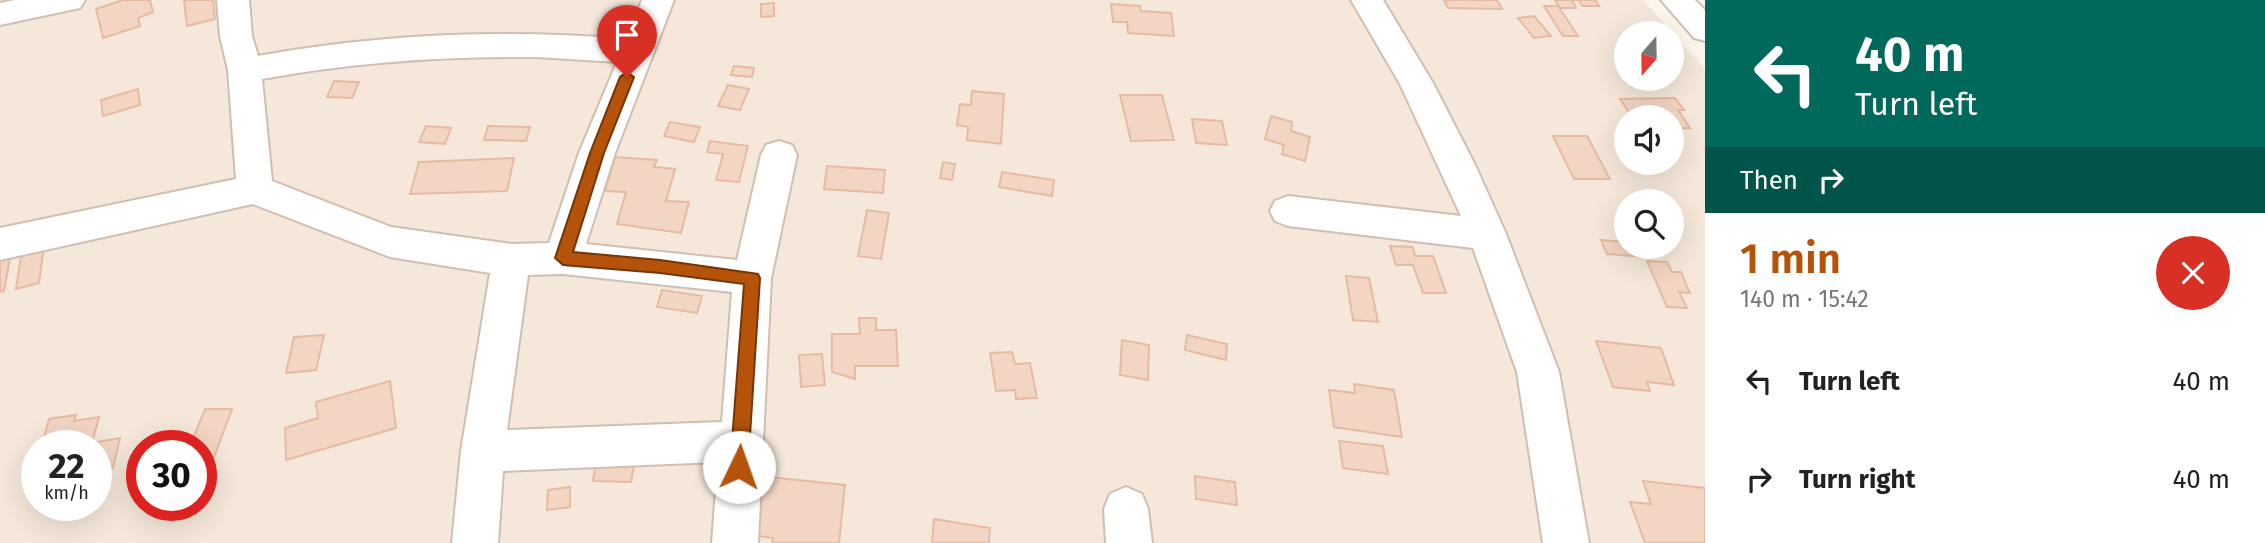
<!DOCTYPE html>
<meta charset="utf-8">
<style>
:root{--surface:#fff;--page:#f2f2f2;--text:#222;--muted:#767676;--accent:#b45309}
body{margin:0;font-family:"Fira Sans",sans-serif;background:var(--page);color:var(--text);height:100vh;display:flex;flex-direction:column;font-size:26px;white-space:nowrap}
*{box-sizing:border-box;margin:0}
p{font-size:23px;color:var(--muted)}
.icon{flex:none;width:38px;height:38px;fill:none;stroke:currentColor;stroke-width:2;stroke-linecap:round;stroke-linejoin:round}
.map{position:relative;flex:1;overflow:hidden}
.details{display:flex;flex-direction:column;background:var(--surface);width:560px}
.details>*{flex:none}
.banner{background:#00695c;color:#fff;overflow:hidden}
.needle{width:46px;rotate:200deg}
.fabs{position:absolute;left:1614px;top:21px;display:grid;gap:14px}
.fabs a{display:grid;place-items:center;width:70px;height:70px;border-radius:50%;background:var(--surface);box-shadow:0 7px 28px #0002;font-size:35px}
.speed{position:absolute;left:21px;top:430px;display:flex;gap:14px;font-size:35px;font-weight:700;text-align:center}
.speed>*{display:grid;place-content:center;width:91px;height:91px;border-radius:50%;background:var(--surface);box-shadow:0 7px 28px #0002;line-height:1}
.speed small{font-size:18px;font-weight:400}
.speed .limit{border:10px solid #d22;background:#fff;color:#111}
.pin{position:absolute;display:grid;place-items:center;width:60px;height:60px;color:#fff;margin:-72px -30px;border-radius:50% 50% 50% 0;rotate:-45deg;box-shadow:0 0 7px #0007}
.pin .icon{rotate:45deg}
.me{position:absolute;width:77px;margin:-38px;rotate:3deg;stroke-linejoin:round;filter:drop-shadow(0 0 5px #0008)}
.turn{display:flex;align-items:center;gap:24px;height:147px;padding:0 35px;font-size:32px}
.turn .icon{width:91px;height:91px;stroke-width:2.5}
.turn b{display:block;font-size:49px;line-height:60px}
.then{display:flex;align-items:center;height:66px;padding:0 35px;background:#0003;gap:14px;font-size:26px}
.round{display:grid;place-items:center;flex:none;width:74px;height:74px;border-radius:37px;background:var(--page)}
.summary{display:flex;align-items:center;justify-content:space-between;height:119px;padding:0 35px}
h1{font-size:42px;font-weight:600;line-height:52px;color:var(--accent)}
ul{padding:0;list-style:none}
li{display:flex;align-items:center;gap:21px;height:98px;padding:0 35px}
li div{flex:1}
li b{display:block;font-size:26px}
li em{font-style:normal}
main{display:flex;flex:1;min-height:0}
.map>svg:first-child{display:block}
.residential{fill:#f5e8da;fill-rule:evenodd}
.building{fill:#f3d5c3;stroke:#e6bba3;stroke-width:2}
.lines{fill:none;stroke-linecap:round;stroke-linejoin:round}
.minor-casing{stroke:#d1beb0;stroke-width:4}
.minor{fill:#fff;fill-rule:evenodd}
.route{fill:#b45309;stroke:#753606;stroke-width:2}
</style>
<main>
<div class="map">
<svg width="1705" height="543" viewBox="0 0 1705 543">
<rect width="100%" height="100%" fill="#fdf6ec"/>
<path class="residential" d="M 0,0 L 1643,0 L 1705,69 L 1705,543 L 0,543 ZM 1626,33 L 1671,33 L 1671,79 L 1626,79 ZM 1626,117 L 1671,117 L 1671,163 L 1626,163 ZM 1626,201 L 1671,201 L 1671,247 L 1626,247 ZM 37,446 L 96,446 L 96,506 L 37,506 ZM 142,446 L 201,446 L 201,506 L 142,506 Z"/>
<g class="building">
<polygon points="123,0 150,0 153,12 138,18 140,26 103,38 96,9"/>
<polygon points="184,0 213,0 215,19 187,26"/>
<polygon points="1444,0 1497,0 1502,9 1448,8"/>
<polygon points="1555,0 1595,0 1599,6 1582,6 1579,0 1572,0 1576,8 1560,8"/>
<polygon points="774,3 774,16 761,17 761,4"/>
<polygon points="1111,4 1140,6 1141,11 1171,13 1174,36 1128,33 1127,22 1113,22"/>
<polygon points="1544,6 1558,6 1578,36 1563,36"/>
<polygon points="1534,16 1551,36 1534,38 1518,18"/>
<polygon points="734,66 754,68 752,77 731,75"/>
<polygon points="334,81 359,82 352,98 327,97"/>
<polygon points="728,85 749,89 740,110 718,106"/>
<polygon points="138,89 140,105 103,116 101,100"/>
<polygon points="972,91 1004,94 1001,144 967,140 968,127 957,125 960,104 971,105"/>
<polygon points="1120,95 1162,95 1174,140 1131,141"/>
<polygon points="1675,98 1684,110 1678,110 1690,128 1671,129 1671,117 1632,117 1620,99"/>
<polygon points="1271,116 1292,122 1291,131 1310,137 1305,161 1282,154 1284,145 1265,139"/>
<polygon points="1192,119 1222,121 1227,145 1196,143"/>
<polygon points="670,122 700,127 694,142 664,136"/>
<polygon points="426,126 451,128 445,144 419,142"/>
<polygon points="488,126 530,127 526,141 484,140"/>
<polygon points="1553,136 1587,136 1610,179 1574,179"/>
<polygon points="710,141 748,146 739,182 716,180 723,154 707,152"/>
<polygon points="615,157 657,160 654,167 675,169 666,201 689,202 681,233 617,224 626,192 605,191"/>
<polygon points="514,158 507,191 410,194 419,162"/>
<polygon points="943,162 955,164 952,180 940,178"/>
<polygon points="827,166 885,170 883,193 824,189"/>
<polygon points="1002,172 1054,180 1052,196 999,187"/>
<polygon points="867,210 889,213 881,259 858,256"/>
<polygon points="45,238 39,283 16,289 23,243"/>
<polygon points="1601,240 1626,242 1626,247 1642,247 1646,257 1607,254"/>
<polygon points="1390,246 1413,247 1415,256 1433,256 1446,293 1423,293 1413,265 1396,265"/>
<polygon points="12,248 4,291 0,292 0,251"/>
<polygon points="1647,261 1667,262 1672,272 1681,272 1690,293 1679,292 1687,308 1667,307"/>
<polygon points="1346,276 1369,278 1378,322 1353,320"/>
<polygon points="662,290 702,296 697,313 657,307"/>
<polygon points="859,318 876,318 876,330 896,330 898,366 855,366 855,379 832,372 832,334 860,334"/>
<polygon points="324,335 316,370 286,373 294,337"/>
<polygon points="1187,335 1227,344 1226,360 1185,350"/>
<polygon points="1122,340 1149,345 1148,380 1120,375"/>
<polygon points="1596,341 1661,348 1674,385 1647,382 1650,391 1613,387"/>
<polygon points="1012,352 1015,364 1030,363 1037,398 1016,399 1015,390 996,391 990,353"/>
<polygon points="822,354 825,385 801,387 799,355"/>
<polygon points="390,381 396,428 286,460 285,428 318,418 316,402"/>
<polygon points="1354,384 1394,390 1402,437 1334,427 1329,390 1355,393"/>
<polygon points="205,409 232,409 214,457 201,457 201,446 190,446"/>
<polygon points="76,415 74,421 99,417 92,443 120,438 113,468 96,471 96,446 42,446 49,419"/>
<polygon points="1339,441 1383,446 1388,474 1343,468"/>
<polygon points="596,459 635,460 631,482 593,481"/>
<polygon points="37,460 37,491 27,493"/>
<polygon points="760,476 845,485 839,543 772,543 773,538 750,535"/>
<polygon points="1195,476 1235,482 1237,505 1196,499"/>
<polygon points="1643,481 1705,488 1705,543 1645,543 1630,502 1651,504"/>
<polygon points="570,487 570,507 547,510 548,490"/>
<polygon points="934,519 990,528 989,543 932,543"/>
</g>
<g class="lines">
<g class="minor-casing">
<g id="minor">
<polygon points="15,0 85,0 80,8 0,25 0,3"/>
<path d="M 217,0 L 249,0 L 252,36 L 258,56 C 380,34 502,29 626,39 L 642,0 L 674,0 L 615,153 L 586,244 L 737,260 L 761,155 L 766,145 L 779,141 L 792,145 L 797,155 L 771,278 L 758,543 L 712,543 L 718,462 L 503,471 L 498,543 L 452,543 L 461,451 L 490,273 L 390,257 L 253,204 L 0,260 L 0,228 L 236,179 L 228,70 L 220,36 ZM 536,57 L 617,62 L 579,153 L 549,243 L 511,244 L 391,227 L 272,181 L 262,79 C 353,62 443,56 536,57 ZM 563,274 L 732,292 L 722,422 L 507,430 L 528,275 Z"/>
<polygon points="1351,0 1383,0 1433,83 1476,167 1506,234 1559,372 1589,543 1543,543 1517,372 1473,248 1288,226 1275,221 1270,211 1275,201 1288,196 1461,216 1400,84"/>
<polygon points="1661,0 1695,0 1705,10 1705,41 1694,38"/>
<polygon points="1126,487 1142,494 1148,509 1152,543 1106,543 1104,509 1110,494"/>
</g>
</g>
<use href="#minor" class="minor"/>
</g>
<polygon class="route" points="627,72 634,77 604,153 573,252 660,260 758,274 760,278 748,467 745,473 739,475 732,473 730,467 744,284 660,273 563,265 555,258 590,153 620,77"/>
</svg>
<div class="fabs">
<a><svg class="needle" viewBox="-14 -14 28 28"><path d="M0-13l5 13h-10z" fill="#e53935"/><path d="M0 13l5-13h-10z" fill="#767676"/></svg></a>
<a><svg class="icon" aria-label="sound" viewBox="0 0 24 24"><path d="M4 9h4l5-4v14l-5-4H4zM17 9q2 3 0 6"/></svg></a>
<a><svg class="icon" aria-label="search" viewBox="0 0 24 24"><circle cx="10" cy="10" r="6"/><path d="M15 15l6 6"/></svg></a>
</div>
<div class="speed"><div>22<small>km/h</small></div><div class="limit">30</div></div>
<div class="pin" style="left:627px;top:77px;background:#d93025"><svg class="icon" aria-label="arrive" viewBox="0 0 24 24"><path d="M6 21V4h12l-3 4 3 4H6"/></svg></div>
<svg class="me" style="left:739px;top:467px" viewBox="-20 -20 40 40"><circle r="19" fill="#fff"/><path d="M0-13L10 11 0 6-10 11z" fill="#b45309"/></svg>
</div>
<section class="details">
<div class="banner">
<div class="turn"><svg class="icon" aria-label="left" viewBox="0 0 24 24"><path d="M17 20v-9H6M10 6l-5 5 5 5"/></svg><div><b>40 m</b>Turn left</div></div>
<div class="then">Then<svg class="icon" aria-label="right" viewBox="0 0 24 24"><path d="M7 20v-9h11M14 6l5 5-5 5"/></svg></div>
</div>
<div class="summary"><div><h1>1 min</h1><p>140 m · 15:42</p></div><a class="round" style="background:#d93025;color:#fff"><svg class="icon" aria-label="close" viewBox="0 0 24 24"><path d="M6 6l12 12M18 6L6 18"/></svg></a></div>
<ul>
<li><svg class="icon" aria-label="left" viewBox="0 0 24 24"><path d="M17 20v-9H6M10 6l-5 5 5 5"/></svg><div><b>Turn left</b></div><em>40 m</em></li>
<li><svg class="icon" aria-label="right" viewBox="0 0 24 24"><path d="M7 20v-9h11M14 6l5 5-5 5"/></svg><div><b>Turn right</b></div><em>40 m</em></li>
</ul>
</section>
</main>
